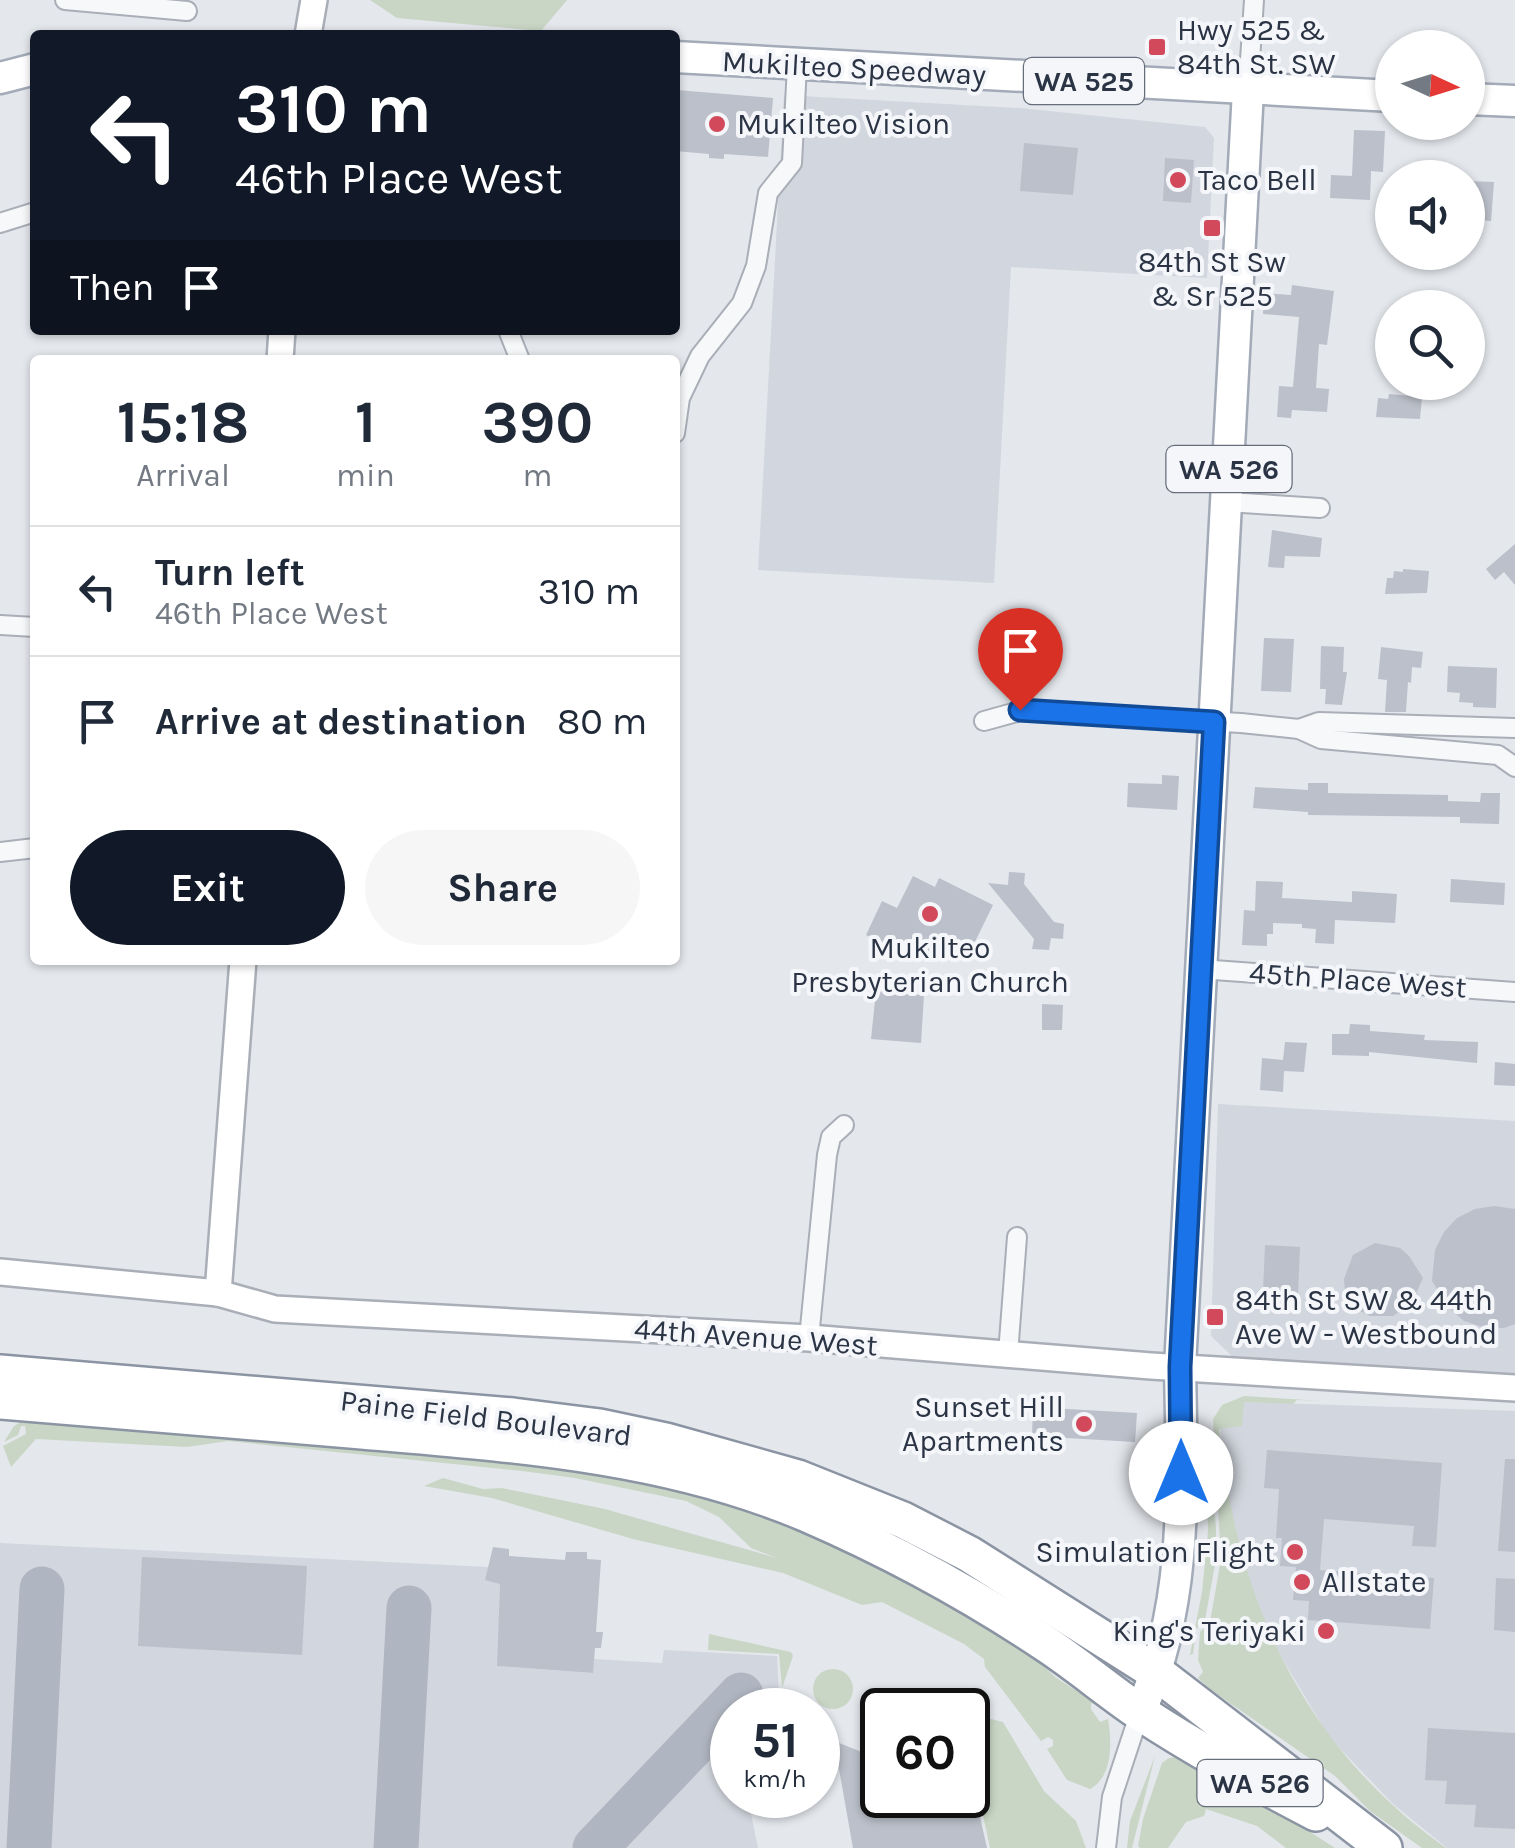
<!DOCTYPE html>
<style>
:root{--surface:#fff;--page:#f6f6f7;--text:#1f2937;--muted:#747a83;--line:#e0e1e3;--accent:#111827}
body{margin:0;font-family:Karla,sans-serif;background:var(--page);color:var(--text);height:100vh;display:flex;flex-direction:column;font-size:38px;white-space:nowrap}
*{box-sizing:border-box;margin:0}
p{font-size:32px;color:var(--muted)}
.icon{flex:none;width:55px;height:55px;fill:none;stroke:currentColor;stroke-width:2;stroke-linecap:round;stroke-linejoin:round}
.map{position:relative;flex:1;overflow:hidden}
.panel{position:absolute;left:30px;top:355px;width:650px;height:610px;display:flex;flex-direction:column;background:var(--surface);border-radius:10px;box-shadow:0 2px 8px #0004}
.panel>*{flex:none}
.hud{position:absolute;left:30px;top:30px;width:650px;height:305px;border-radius:10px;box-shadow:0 2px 8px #0004;background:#111827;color:#fff;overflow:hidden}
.needle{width:65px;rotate:94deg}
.controls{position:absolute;left:1375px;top:30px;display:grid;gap:20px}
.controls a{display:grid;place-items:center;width:110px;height:110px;border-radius:50%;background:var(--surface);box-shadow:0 2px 8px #0004;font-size:50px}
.speed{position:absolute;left:710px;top:1688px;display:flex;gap:20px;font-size:50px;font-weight:700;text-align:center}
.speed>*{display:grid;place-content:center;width:130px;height:130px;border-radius:50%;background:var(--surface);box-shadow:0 2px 8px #0004;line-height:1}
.speed small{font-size:25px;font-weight:400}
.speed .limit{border:5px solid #111;border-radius:15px;background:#fff;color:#111}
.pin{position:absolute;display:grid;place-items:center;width:85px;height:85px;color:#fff;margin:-102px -42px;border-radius:50% 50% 50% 0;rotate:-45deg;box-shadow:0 0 10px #0007}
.pin .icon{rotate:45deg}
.me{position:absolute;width:110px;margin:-55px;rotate:0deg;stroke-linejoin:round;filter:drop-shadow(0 0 8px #0008)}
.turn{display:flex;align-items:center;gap:35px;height:210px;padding:0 40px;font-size:45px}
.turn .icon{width:130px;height:130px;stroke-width:2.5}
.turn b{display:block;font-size:70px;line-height:85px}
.then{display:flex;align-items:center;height:95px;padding:0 40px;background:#0003;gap:20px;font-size:38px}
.eta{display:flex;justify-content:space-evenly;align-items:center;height:170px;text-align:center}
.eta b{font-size:60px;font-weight:700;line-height:70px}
.primary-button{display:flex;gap:20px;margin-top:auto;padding:20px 40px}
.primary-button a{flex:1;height:115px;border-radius:60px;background:var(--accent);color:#fff;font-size:40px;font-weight:700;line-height:115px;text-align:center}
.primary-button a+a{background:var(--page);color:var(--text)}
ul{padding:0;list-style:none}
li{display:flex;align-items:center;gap:30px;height:130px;padding:0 40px;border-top:2px solid var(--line)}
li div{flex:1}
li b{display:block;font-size:38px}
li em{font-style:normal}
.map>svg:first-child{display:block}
.built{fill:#d2d6de}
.green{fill:#c9d6c5}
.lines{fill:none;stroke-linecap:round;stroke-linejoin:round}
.taxiway{stroke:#b0b6c1;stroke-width:45}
.building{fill:#bbc0ca}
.street-casing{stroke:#a9aeb7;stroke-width:22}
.secondary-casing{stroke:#a9aeb7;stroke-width:30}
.primary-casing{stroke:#a3abb8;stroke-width:35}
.highway-casing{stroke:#8b94a3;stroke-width:40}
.street{stroke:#f7f8fa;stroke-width:18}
.secondary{stroke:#fff;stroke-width:25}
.primary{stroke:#fff;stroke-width:30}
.highway{stroke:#fff;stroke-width:35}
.route-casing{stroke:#114b97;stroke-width:25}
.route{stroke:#1a73e8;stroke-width:18}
.poi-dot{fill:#d1495b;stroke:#f4f6f9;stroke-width:4}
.labels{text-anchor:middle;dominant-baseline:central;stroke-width:8;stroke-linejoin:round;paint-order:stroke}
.shield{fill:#f4f6f9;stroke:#676e7b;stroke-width:2.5}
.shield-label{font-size:28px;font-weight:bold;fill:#2b3445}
.poi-label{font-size:30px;fill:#2b3445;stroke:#f4f6f9;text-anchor:start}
.street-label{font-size:30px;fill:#2b3445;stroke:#f4f6f9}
</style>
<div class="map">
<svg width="1515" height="1848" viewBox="0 0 1515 1848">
<rect width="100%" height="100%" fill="#e4e7ec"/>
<g class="built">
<polygon points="784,95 1020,108 1205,127 1214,138 1207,278 1011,267 994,583 758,570"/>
<polygon points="1218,1104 1515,1121 1515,1376 1232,1356 1211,1336"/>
<polygon points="1244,1402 1515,1411 1515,1848 1447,1848 1393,1804 1329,1737 1282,1658 1245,1582 1225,1502 1220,1428"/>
<polygon points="0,1543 488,1567 500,1584 498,1666 592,1673 594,1659 662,1663 664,1650 777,1656 779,1694 766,1710 732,1710 732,1795 747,1795 758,1848 0,1848"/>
</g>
<g class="green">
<polygon points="370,0 567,0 541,31 397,18"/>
<path d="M 1244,1396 L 1323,1401 L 1297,1400 L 1293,1404 L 1244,1402 L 1242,1426 L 1219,1429 C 1237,1600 1302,1746 1446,1848 L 1422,1848 L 1370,1811 L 1335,1776 L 1211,1690 L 1198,1678 L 1203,1672 L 1198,1660 L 1200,1632 L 1210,1622 L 1221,1559 L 1213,1419 L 1222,1405 Z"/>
<path d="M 26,1419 L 426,1449 L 663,1481 L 829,1537 L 1022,1645 L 1055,1677 L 1095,1703 L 1091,1704 L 1091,1709 L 1100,1722 L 1108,1719 C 1112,1742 1113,1777 1090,1789 L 1067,1780 L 1047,1749 L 1053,1746 L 1053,1740 L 1048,1737 L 1041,1741 L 985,1667 L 984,1659 L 964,1644 L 882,1602 L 862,1605 L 783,1573 L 633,1539 L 492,1498 L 424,1486 L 443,1478 L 483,1489 L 502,1488 L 605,1509 L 777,1558 L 751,1548 L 719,1517 L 686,1501 L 575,1478 L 522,1471 L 228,1441 L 187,1447 L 36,1439 L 11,1467 L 3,1446 L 26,1434 L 25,1426 L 21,1426 L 18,1435 L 4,1442 L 14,1426 Z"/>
<polygon points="1205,1432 1216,1527 1216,1559 1205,1620 1196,1629 1193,1654 1190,1655 1202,1592 1208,1531"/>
<polygon points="709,1634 791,1652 793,1656 782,1688 779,1654 708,1650"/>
<circle cx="833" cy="1689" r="20"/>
<polygon points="987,1718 1003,1722 1044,1791 1076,1821 1086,1848 990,1848 968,1744 968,1727"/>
<polygon points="1190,1755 1335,1848 1286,1848 1257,1826 1206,1809 1204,1816 1186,1822 1168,1848 1140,1848 1138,1846 1143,1819 1162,1763 1169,1758"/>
<polygon points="1155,1756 1132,1848 1127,1848 1130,1821"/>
</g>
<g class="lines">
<g class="taxiway">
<polyline points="29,1848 42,1589"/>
<polyline points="396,1848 409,1608"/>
<polyline points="595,1848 741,1695"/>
</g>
</g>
<g class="building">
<polygon points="677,90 773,98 768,157 724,154 724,159 709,158 709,154 675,151"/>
<polygon points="1354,130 1385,131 1383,172 1371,171 1370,200 1330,198 1331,175 1352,176"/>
<polygon points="1024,143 1078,148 1073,195 1020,191"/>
<polygon points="1165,158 1194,160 1191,203 1163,201"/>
<polygon points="1468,181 1494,182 1491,221 1468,219"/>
<polygon points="1292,285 1334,291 1327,345 1319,344 1316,388 1329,389 1327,412 1292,410 1291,418 1277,417 1279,386 1293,387 1299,317 1263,314 1264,293 1291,295"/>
<polygon points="1389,394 1422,397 1420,419 1376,417 1378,398 1388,399"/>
<polygon points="1272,530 1322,538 1320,557 1285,556 1284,568 1268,567"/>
<polygon points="1515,544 1515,585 1504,572 1495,580 1486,569"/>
<polygon points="1403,569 1429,571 1427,593 1385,594 1387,578 1393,578 1394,571 1403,572"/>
<polygon points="1264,638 1294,639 1291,692 1261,691"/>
<polygon points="1321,646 1344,647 1343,672 1347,672 1342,705 1325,704 1326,689 1320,689"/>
<polygon points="1381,647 1423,652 1421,668 1412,667 1411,683 1408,682 1406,712 1385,712 1387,680 1378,679"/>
<polygon points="1448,666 1497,668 1496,708 1473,707 1473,703 1459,702 1460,693 1447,692"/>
<polygon points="1162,775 1179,776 1177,810 1127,807 1128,783 1162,784"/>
<polygon points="1308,783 1328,783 1328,793 1448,795 1448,801 1480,802 1481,793 1500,793 1499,824 1460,823 1460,817 1308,815 1308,812 1253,808 1255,787 1308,790"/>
<polygon points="1009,872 1025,873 1024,884 1054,922 1064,924 1063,939 1051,938 1049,950 1032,949 1034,939 988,883 1008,885"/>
<polygon points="913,876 935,887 939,878 993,905 969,954 948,943 940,959 902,941 897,950 866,935 882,901 897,908"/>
<polygon points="1451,879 1505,883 1504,905 1450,902"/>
<polygon points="1256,881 1283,882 1282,898 1352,902 1352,891 1397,894 1395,923 1335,920 1334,944 1315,943 1316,929 1302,928 1302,924 1273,923 1273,934 1267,934 1267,946 1242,945 1244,910 1255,911"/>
<polygon points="876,991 924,995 921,1043 871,1039"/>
<polygon points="1042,1004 1063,1005 1062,1030 1042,1030"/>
<polygon points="1350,1024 1370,1025 1370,1031 1425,1035 1424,1040 1478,1042 1477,1063 1369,1052 1369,1056 1332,1055 1332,1034 1349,1034"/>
<polygon points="1285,1042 1307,1043 1304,1072 1284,1071 1283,1092 1260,1090 1262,1058 1283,1060"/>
<polygon points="1495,1062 1515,1064 1515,1086 1494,1085"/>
<polygon points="1494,1206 1515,1209 1515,1324 1504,1328 1483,1327 1464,1321 1448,1307 1432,1281 1435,1250 1444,1232 1457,1218 1475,1209"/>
<polygon points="1375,1243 1400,1248 1409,1256 1423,1278 1412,1302 1393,1316 1370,1316 1360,1311 1345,1291 1344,1279 1353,1255"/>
<polygon points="1265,1245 1300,1247 1298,1293 1263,1292"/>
<polygon points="1033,1407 1137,1413 1135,1442 1032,1436"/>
<polygon points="1267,1450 1442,1463 1436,1547 1412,1546 1414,1526 1324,1519 1320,1570 1434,1578 1430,1629 1308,1620 1309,1601 1293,1600 1296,1567 1280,1566 1282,1538 1276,1538 1279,1489 1264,1488"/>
<polygon points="1505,1459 1515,1459 1515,1552 1498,1551"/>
<polygon points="493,1547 509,1549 509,1556 565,1560 566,1552 587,1552 587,1559 601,1560 596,1632 603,1632 601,1648 595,1648 593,1673 497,1666 500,1584 485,1580"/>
<polygon points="142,1557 307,1566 302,1655 138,1646"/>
<polygon points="1496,1578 1515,1579 1515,1632 1494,1630"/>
<polygon points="1428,1728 1515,1733 1515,1829 1474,1827 1476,1805 1445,1804 1447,1781 1425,1780"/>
<polygon points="834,1741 882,1760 882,1795 975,1795 987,1848 853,1848"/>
</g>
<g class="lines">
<g class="street-casing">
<g id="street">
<polyline points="65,0 187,11"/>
<polyline points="1248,90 1254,0"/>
<polyline points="0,223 35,212"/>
<polyline points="508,330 520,360"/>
<polyline points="675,433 680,398 700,356 742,303 756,266 768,193 792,163 797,65"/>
<polyline points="1228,502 1320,508"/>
<polyline points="0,625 35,627"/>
<polyline points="984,721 1020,711 1241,723 1299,729 1319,722 1515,728"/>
<polyline points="1299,729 1321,739 1498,755 1515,767"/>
<polyline points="0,852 35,848"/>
<polyline points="1200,969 1515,992"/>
<polyline points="809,1338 827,1155 831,1137 844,1125"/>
<polyline points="1008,1354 1017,1237"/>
<polyline points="1106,1848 1112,1797 1140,1712"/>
</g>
</g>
<g class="secondary-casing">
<g id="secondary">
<polyline points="308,35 314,0"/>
<polyline points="280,360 282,330"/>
<polyline points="0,1272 218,1293 275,1309 809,1338 1151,1366 1515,1388"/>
<polyline points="218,1293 243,960"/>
</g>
</g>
<g class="primary-casing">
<g id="primary">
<polyline points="675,57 1392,96"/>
<polyline points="0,78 35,69"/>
<polyline points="1468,99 1515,101"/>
<path d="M 1140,1712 C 1189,1604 1182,1483 1180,1367 L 1248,90"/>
</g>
</g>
<g class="highway-casing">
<g id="highway">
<polyline points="0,1373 513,1416 600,1427 666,1441 798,1478 903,1520 969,1554 1157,1673 1384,1848"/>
<path d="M 0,1401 C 121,1411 242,1421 362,1431 C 513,1444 666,1454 807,1514 C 890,1550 971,1594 1046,1644 C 1078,1665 1107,1690 1138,1711 C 1195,1749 1255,1781 1316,1813"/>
</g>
</g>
<use href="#street" class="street"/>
<use href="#secondary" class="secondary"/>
<use href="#primary" class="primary"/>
<use href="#highway" class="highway"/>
</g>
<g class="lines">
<g class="route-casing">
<polyline id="route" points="1020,710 1214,722 1180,1367 1181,1473"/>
</g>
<use href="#route" class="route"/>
</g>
<g class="poi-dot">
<rect x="1147" y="37" width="20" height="20" rx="5"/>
<circle cx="717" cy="124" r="10"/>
<circle cx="1178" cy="180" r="10"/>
<rect x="1202" y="218" width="20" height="20" rx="5"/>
<circle cx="930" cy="914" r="10"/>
<rect x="1205" y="1307" width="20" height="20" rx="5"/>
<circle cx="1084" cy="1424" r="10"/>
<circle cx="1295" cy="1552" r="10"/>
<circle cx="1302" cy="1582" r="10"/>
<circle cx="1326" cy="1631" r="10"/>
</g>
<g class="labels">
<g class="shield">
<rect x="1024" y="58" width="120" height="46" rx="8"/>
<rect x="1166.5" y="446" width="125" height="46" rx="8"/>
<rect x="1197.5" y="1760" width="125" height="46" rx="8"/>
</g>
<g class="shield-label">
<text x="1084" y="81">WA 525</text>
<text x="1229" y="469">WA 526</text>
<text x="1260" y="1783">WA 526</text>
</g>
<g class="poi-label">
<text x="1177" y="30">Hwy 525 &amp;<tspan x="1177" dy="34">84th St. SW</tspan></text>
<text x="737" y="124">Mukilteo Vision</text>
<text x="1198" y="180">Taco Bell</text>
<text x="1212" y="262" text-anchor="middle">84th St Sw<tspan x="1212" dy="34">&amp; Sr 525</tspan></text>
<text x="930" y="948" text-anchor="middle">Mukilteo<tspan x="930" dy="34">Presbyterian Church</tspan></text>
<text x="1235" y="1300">84th St SW &amp; 44th<tspan x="1235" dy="34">Ave W - Westbound</tspan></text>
<text x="1064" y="1407" text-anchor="end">Sunset Hill<tspan x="1064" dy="34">Apartments</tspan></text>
<text x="1275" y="1552" text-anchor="end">Simulation Flight</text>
<text x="1322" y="1582">Allstate</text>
<text x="1306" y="1631" text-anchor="end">King's Teriyaki</text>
</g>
<g class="street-label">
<text transform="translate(854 68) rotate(3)">Mukilteo Speedway</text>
<text transform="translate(1358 980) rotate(4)">45th Place West</text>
<text transform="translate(756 1337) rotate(4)">44th Avenue West</text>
<text transform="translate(486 1418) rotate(7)">Paine Field Boulevard</text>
</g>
</g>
</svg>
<div class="controls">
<a><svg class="needle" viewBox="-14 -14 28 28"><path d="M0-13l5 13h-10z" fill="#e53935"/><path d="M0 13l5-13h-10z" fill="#747a83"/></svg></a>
<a><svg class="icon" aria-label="sound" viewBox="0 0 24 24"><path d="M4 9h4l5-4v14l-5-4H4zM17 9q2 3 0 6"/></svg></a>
<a><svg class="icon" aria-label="search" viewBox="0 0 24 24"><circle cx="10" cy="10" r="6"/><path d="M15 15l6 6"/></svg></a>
</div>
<div class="speed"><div>51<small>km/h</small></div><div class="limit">60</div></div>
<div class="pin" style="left:1020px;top:710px;background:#d93025"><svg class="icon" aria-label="arrive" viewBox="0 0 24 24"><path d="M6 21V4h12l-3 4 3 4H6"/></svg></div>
<svg class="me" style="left:1181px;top:1473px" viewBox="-20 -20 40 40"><circle r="19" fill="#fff"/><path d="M0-13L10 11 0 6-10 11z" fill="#1a73e8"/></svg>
<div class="hud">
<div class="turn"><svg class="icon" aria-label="left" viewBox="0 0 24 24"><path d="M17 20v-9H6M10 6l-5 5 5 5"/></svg><div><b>310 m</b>46th Place West</div></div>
<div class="then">Then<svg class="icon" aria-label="arrive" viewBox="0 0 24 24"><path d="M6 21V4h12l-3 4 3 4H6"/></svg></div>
</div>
<section class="panel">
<div class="eta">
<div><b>15:18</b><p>Arrival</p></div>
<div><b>1</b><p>min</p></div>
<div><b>390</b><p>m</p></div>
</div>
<ul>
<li><svg class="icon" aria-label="left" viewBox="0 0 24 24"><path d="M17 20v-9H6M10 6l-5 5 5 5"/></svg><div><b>Turn left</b><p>46th Place West</p></div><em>310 m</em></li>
<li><svg class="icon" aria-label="arrive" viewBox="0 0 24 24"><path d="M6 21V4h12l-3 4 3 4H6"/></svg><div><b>Arrive at destination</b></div><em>80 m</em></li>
</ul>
<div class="primary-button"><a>Exit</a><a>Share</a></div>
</section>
</div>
